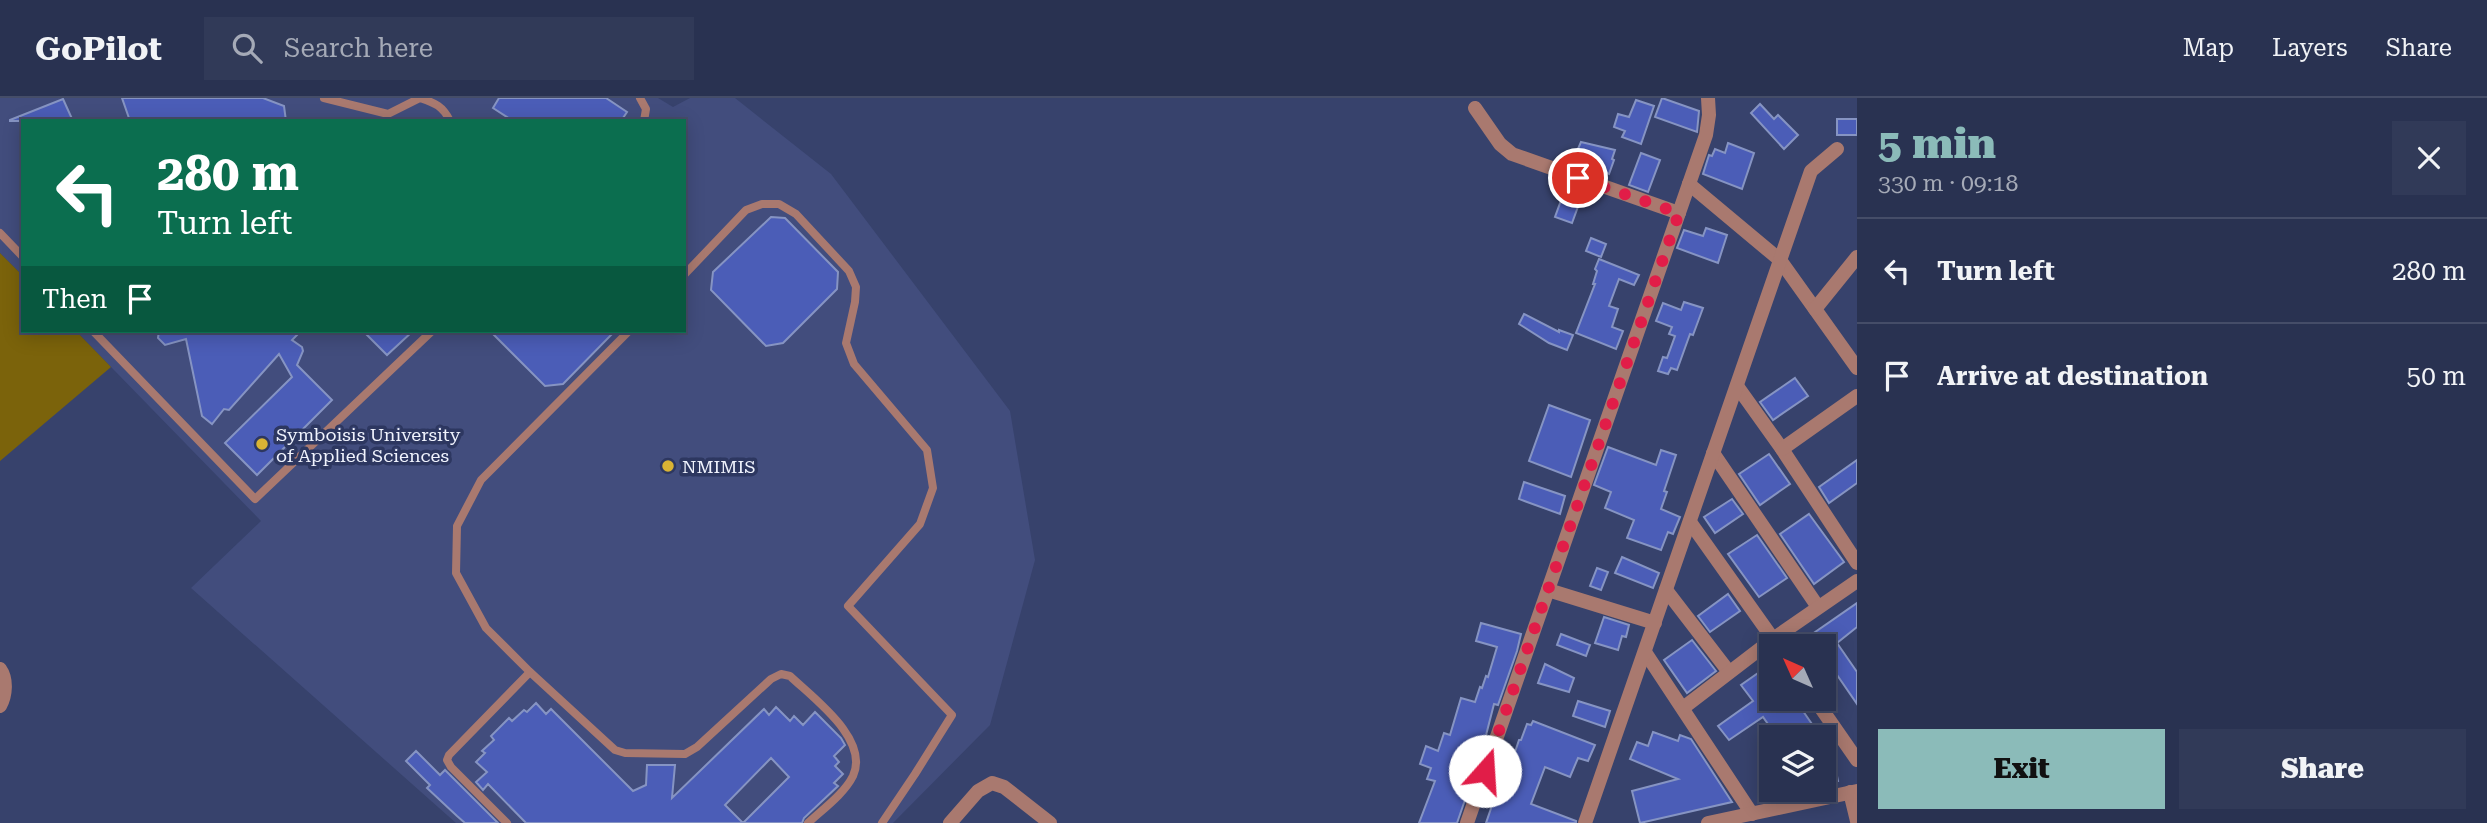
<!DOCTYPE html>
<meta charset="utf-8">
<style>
:root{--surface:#293251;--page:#313a58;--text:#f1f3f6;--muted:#a5aab7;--line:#454d68;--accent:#8bbbb9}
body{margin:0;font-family:"Roboto Serif",serif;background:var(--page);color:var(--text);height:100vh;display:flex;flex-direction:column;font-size:26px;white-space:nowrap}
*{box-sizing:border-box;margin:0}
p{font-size:23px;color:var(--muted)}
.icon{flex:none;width:38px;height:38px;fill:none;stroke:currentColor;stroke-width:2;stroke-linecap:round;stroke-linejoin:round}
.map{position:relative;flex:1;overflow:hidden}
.side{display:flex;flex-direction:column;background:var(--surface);width:630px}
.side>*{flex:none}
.guide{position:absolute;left:21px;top:21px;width:665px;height:214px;border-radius:0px;box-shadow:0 4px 18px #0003,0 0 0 2px var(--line);background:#0b6e4f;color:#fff;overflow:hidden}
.needle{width:46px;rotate:315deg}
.controls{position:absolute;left:1759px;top:536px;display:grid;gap:14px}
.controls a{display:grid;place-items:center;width:77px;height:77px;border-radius:0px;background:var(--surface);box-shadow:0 4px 18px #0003,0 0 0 2px var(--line);font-size:35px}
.pin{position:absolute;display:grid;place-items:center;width:60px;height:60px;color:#fff;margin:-30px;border:4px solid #fff;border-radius:50%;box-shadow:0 2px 7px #0007}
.me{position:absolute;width:77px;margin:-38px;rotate:19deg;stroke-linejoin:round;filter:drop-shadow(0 0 5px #0008)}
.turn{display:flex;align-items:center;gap:24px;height:147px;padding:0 21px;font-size:32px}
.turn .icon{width:91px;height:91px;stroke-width:2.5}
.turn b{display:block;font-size:49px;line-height:60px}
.then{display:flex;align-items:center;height:66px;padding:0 21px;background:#0003;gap:14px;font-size:26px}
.round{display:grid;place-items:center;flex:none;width:74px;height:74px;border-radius:0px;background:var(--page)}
.headline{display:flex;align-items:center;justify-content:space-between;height:119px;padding:0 21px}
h1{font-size:42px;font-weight:800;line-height:52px;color:var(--accent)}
.action{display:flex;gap:14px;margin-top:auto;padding:14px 21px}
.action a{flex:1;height:80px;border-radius:0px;background:var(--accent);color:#111;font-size:28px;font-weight:800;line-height:80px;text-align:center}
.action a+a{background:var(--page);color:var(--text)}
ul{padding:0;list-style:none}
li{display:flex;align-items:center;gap:21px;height:105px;padding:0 21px;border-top:2px solid var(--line)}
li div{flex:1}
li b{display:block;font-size:26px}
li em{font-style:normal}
header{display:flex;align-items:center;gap:42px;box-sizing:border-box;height:98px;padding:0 35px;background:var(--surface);border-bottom:2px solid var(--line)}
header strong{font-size:33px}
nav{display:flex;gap:38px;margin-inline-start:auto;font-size:24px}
.search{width:490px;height:63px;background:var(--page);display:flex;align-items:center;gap:18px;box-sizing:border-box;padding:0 24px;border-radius:0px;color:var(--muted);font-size:26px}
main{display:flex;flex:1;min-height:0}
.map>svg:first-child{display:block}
.built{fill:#424d7d}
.green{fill:#7b630b}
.building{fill:#4b5db7;stroke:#8694c3;stroke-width:2}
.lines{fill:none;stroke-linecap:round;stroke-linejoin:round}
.lane{stroke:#a9796f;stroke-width:8}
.street{stroke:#a9796f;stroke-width:14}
.route{stroke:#e11d48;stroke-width:12;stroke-dasharray:0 21.6}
.poi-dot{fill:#d9b334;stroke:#2d3760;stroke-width:2.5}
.labels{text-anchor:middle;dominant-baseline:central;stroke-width:7;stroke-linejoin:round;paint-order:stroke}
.poi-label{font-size:18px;fill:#f0f3fd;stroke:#2d3760;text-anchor:start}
</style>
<header>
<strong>GoPilot</strong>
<div class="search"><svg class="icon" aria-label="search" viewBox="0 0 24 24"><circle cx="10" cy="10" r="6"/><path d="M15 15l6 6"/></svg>Search here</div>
<nav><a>Map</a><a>Layers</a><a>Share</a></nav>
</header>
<main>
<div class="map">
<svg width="1857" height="725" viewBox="0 0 1857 725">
<rect width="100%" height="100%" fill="#37426c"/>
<polygon class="built" points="0,0 658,0 673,9 690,0 735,0 831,76 1010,313 1035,462 990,627 893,725 456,725 191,490 261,423 76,233 684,233 684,23 23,23 23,178 0,155"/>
<polygon class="green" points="0,155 23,178 23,233 76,233 111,269 0,363"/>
<g class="building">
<polygon points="122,0 263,0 284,8 286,23 130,23"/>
<polygon points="499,0 606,0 627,14 621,23 513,23 493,10"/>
<polygon points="1662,0 1699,13 1697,34 1655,19"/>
<polygon points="63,1 73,23 10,23 10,22"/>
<polygon points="1636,2 1654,8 1641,46 1622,39 1625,33 1614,29 1618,16 1629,19"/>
<polygon points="1760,6 1774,21 1778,17 1798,37 1784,51 1751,15"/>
<rect x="1837" y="21" width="20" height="16"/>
<polygon points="1581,44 1615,52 1612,61 1614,62 1609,76 1590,68 1588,73 1571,67"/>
<polygon points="1728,45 1754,55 1742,91 1703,76 1709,57 1712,58 1715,51 1725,55"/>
<polygon points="1641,55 1660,62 1648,94 1629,87"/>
<polygon points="1567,86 1580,90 1579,93 1583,95 1572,125 1555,119"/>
<polygon points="771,119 785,120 838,174 837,191 783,245 766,248 711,192 713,174"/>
<polygon points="1706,130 1727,137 1718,165 1677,150 1684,132 1703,138"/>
<polygon points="1591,140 1606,146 1601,159 1586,153"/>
<polygon points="1599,161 1639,177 1634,187 1619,181 1609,208 1618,211 1612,229 1623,233 1616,251 1576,235 1595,186 1593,186 1597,173 1595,171"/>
<polygon points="1684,204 1703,210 1693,237 1690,236 1677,272 1671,270 1668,276 1658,273 1663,259 1667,260 1675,238 1669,236 1672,229 1656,223 1663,205 1681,212"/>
<polygon points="1524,216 1559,234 1559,232 1573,237 1567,252 1549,245 1519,226"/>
<polygon points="159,233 301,233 292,242 302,249 303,253 297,267 332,302 257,377 225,345 292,279 279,256 229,312 224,311 212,326 202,318 186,241 165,247 158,240"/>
<polygon points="363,233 413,233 387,257"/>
<polygon points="490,233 615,233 563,286 545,288"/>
<polygon points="1795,280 1808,298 1773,322 1760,304"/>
<polygon points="1549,307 1590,322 1571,379 1529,363"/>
<polygon points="1608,349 1656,367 1661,352 1676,357 1664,393 1667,394 1661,411 1680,419 1673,436 1668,434 1661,452 1627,440 1634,422 1605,410 1611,394 1594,387"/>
<polygon points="1769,356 1790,386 1760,407 1739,376"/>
<polygon points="1857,362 1857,385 1829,405 1819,389"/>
<polygon points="1524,384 1565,398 1560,416 1519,401"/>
<polygon points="1732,401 1743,416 1715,435 1704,419"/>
<polygon points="1809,416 1844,464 1814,486 1780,436"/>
<polygon points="1757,437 1787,480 1759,499 1728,456"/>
<polygon points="1622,459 1659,475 1653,490 1615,475"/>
<polygon points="1597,470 1608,474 1601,492 1590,488"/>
<polygon points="1728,496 1740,513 1710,534 1698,518"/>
<polygon points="1857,505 1857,529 1837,545 1857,574 1857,606 1824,558 1824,548 1795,548"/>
<polygon points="1604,519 1629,527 1626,539 1622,538 1618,552 1595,545"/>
<polygon points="1481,525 1521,536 1517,553 1498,607 1494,606 1484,645 1479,644 1472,665 1477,667 1457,725 1419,725 1435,683 1427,681 1431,670 1420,666 1426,648 1438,653 1444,635 1450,637 1461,600 1475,604 1480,589 1482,590 1486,578 1488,579 1497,549 1476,543"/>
<polygon points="1561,536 1590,547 1586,558 1557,547"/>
<polygon points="1692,542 1716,573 1687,595 1664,562"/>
<polygon points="1545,566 1574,580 1569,594 1538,585"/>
<polygon points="1771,566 1771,600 1794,600 1814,629 1800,639 1777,639 1763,619 1729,642 1718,628 1753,603 1741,587"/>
<polygon points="1578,603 1610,613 1605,629 1573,618"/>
<polygon points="536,605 546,616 551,611 633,693 646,687 647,667 675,667 672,700 764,611 769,617 776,609 790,623 794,618 803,627 815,614 841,640 845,647 834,658 839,664 835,668 843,676 834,685 838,688 804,720 802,725 743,725 789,679 771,660 725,707 743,725 526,725 488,686 483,692 476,684 487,674 476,664 485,655 482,653 494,642 491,638 509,620 512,623 524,612 527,614"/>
<polygon points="1533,623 1595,647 1588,663 1578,660 1570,679 1545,669 1531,706 1576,723 1576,725 1486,725 1497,693 1499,694 1505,677 1507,678 1519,642 1521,642 1527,626 1531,627"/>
<polygon points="1653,634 1678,643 1680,637 1691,641 1732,704 1640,725 1632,693 1678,681 1630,661 1637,644 1648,648"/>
<polygon points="1829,638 1838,683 1824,686 1824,639"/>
<polygon points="416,653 440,677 445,672 498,725 465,725 457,718 427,690 430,687 406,663"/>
</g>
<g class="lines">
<g class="lane">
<path d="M 324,0 L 388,16 L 420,0 C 435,5 443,8 450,23"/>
<polyline points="640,0 646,11 644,23"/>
<polyline points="0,135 23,159"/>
<polyline points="684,177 746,112 762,106 779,106 796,116 849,173 856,189 855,204 846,245 854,266 927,352 933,390 920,426 848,508 952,617 915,676 882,725"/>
<polyline points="93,233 255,401 432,233"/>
<path d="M 629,233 L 481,382 L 457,428 L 456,475 L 486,530 L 530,574 L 615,652 L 625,655 L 685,656 L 697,649 L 771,581 L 781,576 L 790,578 C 813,600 870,641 853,678 C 844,696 823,711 808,725"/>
<polyline points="507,725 451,669 447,662 449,657 530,574"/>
</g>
<g class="street">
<polyline points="1475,10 1500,46 1512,56 1679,115"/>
<polyline points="1689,86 1780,162 1857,270"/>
<polyline points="1815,211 1857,159"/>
<polyline points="1737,288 1782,351 1857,465"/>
<polyline points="1782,351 1857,298"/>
<polyline points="1713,355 1818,509"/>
<polyline points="1690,424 1778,548"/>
<polyline points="1548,492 1655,525"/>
<polyline points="1666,492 1729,574"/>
<polyline points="1645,554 1752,716"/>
<path d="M 0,571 C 7,581 6,597 0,608"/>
<polyline points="1814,600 1857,662"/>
<polyline points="1683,610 1773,541 1857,483"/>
<polyline points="1850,694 1857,723"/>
<polyline points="950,725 978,693 992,685 1004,689 1050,725"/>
<polyline points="1467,725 1706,37 1709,17 1708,0"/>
<polyline points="1585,725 1811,73 1837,51"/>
<polyline points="1708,725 1857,693"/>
</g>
</g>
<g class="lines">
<polyline class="route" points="1485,673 1679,115 1578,80"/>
</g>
<g class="poi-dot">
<circle cx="262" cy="346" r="7"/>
<circle cx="668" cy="368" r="7"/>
</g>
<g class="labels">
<g class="poi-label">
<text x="276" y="336">Symboisis University<tspan x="276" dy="21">of Applied Sciences</tspan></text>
<text x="682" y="368">NMIMIS</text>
</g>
</g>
</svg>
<div class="controls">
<a><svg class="needle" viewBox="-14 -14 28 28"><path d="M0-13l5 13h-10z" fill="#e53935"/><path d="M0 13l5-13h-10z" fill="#a5aab7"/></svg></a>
<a><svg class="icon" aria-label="layers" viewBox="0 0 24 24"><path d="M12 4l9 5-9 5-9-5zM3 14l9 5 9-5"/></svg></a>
</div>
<div class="pin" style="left:1578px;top:80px;background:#d93025"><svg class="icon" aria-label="arrive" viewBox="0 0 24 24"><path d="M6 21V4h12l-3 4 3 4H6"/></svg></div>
<svg class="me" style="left:1485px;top:673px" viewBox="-20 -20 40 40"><circle r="19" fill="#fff"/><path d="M0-13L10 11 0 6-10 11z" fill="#e11d48"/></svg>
<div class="guide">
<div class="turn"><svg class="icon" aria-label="left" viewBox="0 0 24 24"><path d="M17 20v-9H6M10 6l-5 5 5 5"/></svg><div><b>280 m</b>Turn left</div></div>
<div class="then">Then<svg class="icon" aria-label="arrive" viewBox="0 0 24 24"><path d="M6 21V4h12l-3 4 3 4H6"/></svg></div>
</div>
</div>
<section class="side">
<div class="headline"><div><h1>5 min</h1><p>330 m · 09:18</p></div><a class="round"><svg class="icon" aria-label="close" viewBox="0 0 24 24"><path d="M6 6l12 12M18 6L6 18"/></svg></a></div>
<ul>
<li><svg class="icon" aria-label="left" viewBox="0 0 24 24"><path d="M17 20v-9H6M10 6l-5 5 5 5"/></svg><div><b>Turn left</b></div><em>280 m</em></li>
<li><svg class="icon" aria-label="arrive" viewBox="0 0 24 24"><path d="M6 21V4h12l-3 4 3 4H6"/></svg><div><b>Arrive at destination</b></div><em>50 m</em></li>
</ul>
<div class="action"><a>Exit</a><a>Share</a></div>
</section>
</main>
